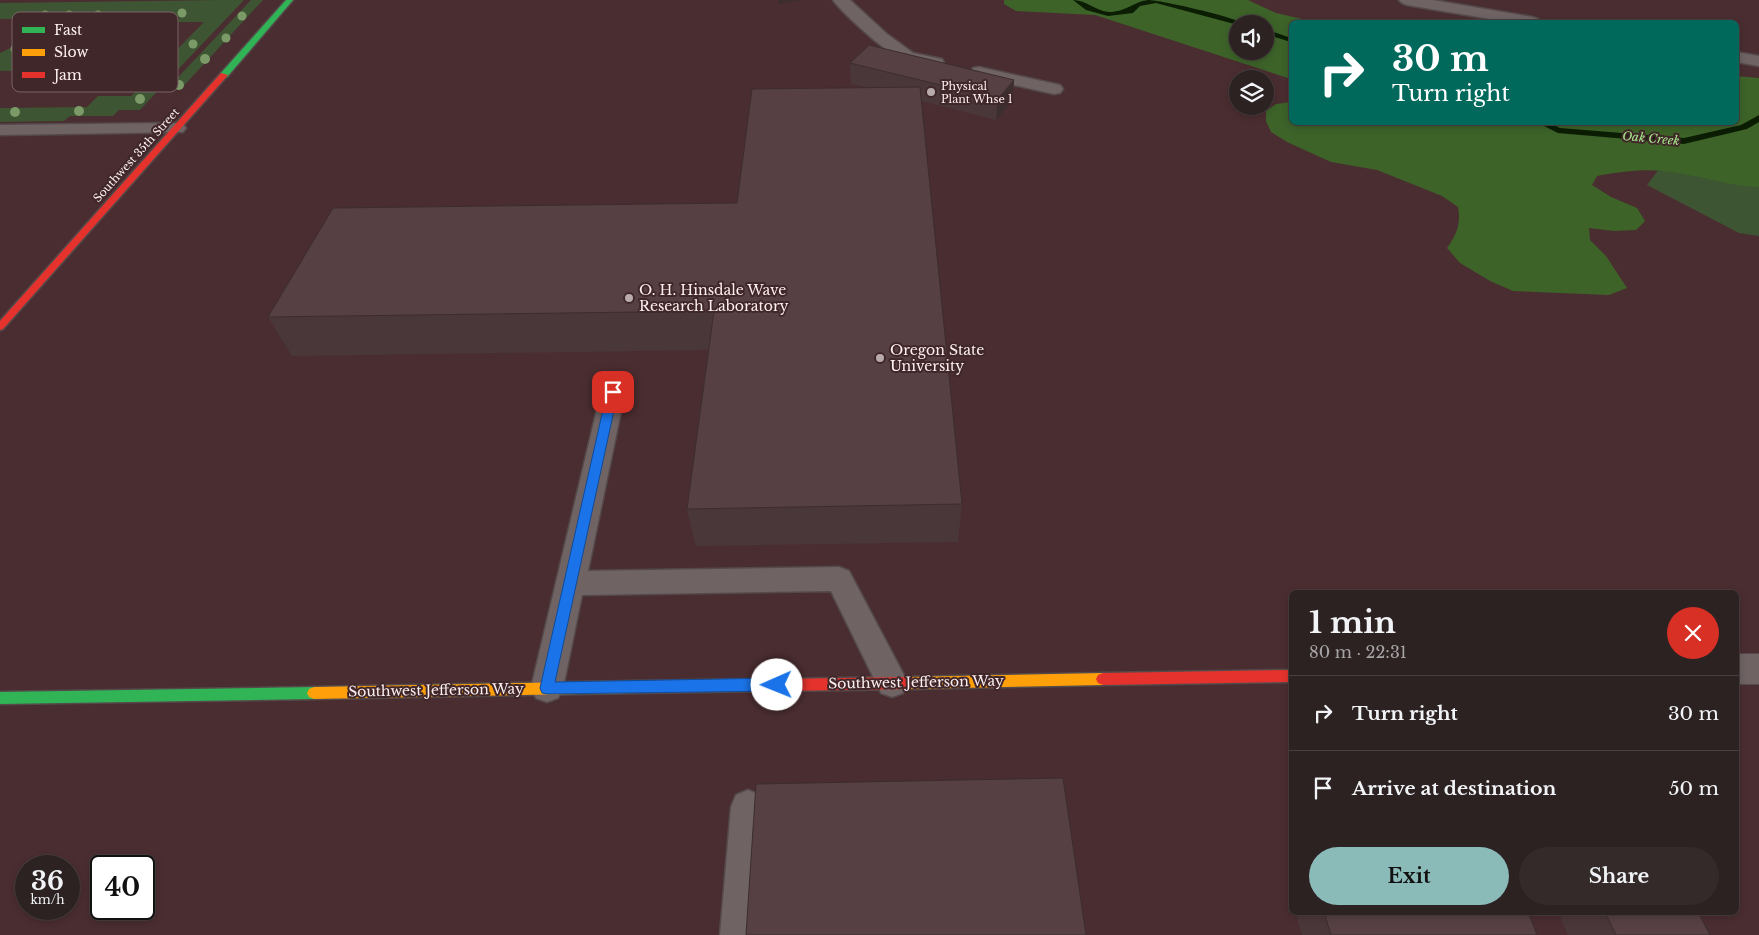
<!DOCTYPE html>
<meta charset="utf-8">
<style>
:root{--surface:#2c2222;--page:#342a2a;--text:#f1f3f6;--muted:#a6a4a5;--line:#483f40;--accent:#8bbbb9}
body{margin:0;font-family:"Libre Baskerville",serif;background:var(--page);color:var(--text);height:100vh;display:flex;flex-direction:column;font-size:19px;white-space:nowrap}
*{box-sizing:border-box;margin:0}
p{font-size:16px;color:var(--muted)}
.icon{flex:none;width:28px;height:28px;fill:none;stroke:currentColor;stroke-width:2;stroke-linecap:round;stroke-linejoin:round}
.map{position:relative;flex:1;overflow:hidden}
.panel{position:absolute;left:1289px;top:590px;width:450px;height:325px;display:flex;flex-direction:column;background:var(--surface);border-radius:8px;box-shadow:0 2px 8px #0003,0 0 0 1px var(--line)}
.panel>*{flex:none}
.guide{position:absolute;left:1289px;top:20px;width:450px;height:105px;border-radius:8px;box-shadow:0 2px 8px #0003,0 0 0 1px var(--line);background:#00695c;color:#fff;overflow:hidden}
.tools{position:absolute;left:1229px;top:15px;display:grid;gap:10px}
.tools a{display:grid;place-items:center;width:45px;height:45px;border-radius:50%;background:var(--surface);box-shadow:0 2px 8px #0003,0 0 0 1px var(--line);font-size:25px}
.speed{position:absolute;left:15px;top:855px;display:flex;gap:10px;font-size:25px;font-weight:700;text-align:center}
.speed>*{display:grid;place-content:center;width:65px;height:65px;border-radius:50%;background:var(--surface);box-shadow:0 2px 8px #0003,0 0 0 1px var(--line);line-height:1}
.speed small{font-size:12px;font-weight:400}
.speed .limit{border:2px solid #111;border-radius:8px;background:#fff;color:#111}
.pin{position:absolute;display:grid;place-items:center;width:42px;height:42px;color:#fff;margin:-21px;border-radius:10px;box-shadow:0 2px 8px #0006}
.me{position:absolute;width:55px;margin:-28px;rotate:269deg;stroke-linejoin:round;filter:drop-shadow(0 0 4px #0008)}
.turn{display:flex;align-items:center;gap:18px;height:105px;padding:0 20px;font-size:22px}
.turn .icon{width:65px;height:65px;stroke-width:2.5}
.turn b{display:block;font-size:35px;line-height:42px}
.round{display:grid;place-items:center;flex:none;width:52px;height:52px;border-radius:26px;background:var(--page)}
.summary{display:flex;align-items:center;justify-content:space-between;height:85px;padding:0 20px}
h1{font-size:30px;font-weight:700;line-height:38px}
.primary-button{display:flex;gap:10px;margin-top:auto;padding:10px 20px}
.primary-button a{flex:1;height:58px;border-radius:30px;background:var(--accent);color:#111;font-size:20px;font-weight:700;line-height:58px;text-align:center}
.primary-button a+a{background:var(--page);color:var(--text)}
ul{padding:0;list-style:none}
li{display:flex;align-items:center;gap:15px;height:75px;padding:0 20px;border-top:1px solid var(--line)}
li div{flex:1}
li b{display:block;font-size:19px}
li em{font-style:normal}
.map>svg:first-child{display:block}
.built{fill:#4a2d30;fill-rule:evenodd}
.green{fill:#3e5533}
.forest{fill:#3d6329;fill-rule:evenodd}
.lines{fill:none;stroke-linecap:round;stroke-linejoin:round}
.stream{fill:#0b1e04;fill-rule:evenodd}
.lane-casing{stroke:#554a4b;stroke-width:3}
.street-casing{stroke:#554a4b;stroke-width:2}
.fast-casing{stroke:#554a4b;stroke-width:3}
.slow-casing{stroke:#554a4b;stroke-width:3}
.jam-casing{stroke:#554a4b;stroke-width:3}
.lane{fill:#6f6364;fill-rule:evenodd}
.street{fill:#6f6364;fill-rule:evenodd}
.fast{fill:#30b455;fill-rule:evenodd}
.slow{fill:#ff9f0a;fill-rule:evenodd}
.jam{fill:#e5322d;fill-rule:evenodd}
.tree{fill:#7b9a67}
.wall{fill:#4a373a}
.shaded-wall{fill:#3c2d2f}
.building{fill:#564043;stroke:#3c2d2f}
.route{fill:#1a73e8;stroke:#114b97}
.poi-dot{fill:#b9abac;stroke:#40272a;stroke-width:2}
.labels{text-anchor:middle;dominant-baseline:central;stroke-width:4;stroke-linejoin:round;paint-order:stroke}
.far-poi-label{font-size:11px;fill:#fdeff0;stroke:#40272a;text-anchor:start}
.far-street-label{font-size:11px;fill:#fdeff0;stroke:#40272a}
.far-water-label{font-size:12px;font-style:italic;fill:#a7ea8c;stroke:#40272a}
.poi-label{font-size:14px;fill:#fdeff0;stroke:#40272a;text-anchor:start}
.street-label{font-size:14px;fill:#fdeff0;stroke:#40272a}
.key{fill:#40272a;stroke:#796365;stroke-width:1}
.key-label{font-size:14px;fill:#fdeff0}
</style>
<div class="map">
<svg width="1759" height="935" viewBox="0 0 1759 935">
<rect width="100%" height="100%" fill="#3a2d2e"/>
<path class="built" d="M 0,0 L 1759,0 L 1759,935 L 0,935 ZM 1291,22 L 1736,22 L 1736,122 L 1291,122 ZM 1238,24 L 1265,24 L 1265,51 L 1238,51 ZM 1238,79 L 1265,79 L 1265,106 L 1238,106 ZM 1291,592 L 1736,592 L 1736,912 L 1291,912 ZM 26,866 L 69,866 L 69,909 L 26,909 ZM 101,866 L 144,866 L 144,909 L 101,909 Z"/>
<g class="green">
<polygon points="221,0 244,0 168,80 146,81 204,22 175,22 180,17 0,19 0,3"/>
<polygon points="251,0 263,0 180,90 166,90"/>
<path d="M 19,44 L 25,46 L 17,53 L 96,52 C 103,46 107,42 117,46 L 117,48 C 107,60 86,85 68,78 L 76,70 L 0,71 L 0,53 Z"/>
<polygon points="164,84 140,110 119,110 113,116 70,116 64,121 0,122 0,108 87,107 98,96 131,96 142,85"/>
<polygon points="1663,164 1759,165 1759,236 1739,233 1647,185"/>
</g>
<g class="forest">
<path d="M 1004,0 L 1248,0 L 1276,13 L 1316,22 L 1291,22 L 1291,79 L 1095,15 L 1016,11 L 1004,4 ZM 1238,24 L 1265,24 L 1265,51 L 1238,51 Z"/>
<path d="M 1736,76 L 1759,78 L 1759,187 C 1726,186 1696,174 1663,171 C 1642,169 1618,172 1597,176 L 1592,185 L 1611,197 L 1637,208 L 1645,221 L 1636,230 L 1614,231 L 1589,228 L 1590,240 L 1606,256 L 1627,288 L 1609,295 L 1513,291 L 1490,281 L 1460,263 L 1447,248 C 1457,234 1461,224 1458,207 L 1442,196 L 1377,170 L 1331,162 L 1287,142 L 1271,132 L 1266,121 L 1266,111 L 1276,104 L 1291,102 L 1291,122 L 1736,122 Z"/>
</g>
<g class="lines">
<g class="stream">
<path d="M 1073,0 C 1086,0 1096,11 1109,12 C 1126,12 1133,2 1148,0 C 1161,0 1234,17 1245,24 L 1238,24 L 1238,25 L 1156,3 L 1140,6 L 1133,13 L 1108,16 L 1086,10 Z"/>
<polygon points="1265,29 1291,38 1291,42 1265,34"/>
<polygon points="1759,115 1759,122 1747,129 1684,144 1558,133 1536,122 1548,122 1560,128 1684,138 1741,125"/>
</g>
<g class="lane-casing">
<g id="lane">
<path d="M 833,0 L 850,0 L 887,34 L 913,53 L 942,59 L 944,63 L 942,67 C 932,69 910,65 900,59 C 883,49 845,16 833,0 Z"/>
<polygon points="1399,0 1433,0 1532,17 1538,19 1540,22 1508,22 1407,5 1402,3"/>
<polygon points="1736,52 1759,56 1759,66 1736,62"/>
<polygon points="979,67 1060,85 1063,89 1060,93 1054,94 973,76 971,72 973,68"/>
<polygon points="177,123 183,124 186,128 183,132 0,135 0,125"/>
<polygon points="613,383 622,386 625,392 588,571 839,567 849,571 908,683 903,693 892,697 881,693 831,591 582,595 563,688 558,698 547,702 536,698 531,688 601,392 604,386"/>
<polygon points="748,790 760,795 765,807 758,935 720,935 731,807 736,795"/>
</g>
</g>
<g class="street-casing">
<rect id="street" x="1736" y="654" width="23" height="30"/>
</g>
<g class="fast-casing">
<g id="fast">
<polygon points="286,0 293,0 227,77 221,77 221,73"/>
<polygon points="314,687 319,689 321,693 319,697 314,699 0,704 0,692"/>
</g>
</g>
<g class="slow-casing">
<g id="slow">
<polygon points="1103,673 1108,675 1110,679 1108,683 1103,685 909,689 904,687 902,683 904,679 909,677"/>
<polygon points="634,681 639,683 641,687 639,691 634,693 314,699 309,697 307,693 309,689 314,687"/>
</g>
</g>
<g class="jam-casing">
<g id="jam">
<polygon points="221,73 228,75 3,329 0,330 0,321"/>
<polygon points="1291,670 1291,682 1103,685 1098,683 1096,679 1098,675 1103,673"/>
<polygon points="909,677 914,679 916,683 914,687 909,689 634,693 629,691 627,687 629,683 634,681"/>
</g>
</g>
<use href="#lane" class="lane"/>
<use href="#street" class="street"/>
<use href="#fast" class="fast"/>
<use href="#slow" class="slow"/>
<use href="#jam" class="jam"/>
</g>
<g class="tree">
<circle cx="182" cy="13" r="4.5"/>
<circle cx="45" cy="15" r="4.5"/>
<circle cx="69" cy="15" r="4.5"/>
<circle cx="98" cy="15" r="4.5"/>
<circle cx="242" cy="16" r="4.5"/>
<circle cx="226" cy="38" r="4.5"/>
<circle cx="193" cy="44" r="4.5"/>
<circle cx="15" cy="49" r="4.5"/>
<circle cx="205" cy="59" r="5"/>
<circle cx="179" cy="85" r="5"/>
<circle cx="140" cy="99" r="5"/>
<circle cx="79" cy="111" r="5"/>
<circle cx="15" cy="112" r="5"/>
</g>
<g class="wall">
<polygon points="850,63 1014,80 1012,101 996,120 921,101 962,504 958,542 696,546 687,509 709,350 292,356 268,317 737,203 866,87 851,84"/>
<polygon points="1295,912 1528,912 1537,935 1302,935"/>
<polygon points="1558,912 1698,912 1710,935 1568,935"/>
</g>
<g class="shaded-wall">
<polygon points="778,0 800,0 778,4"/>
<polygon points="1014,80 1012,101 996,120 998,99"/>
</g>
<g class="building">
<polygon points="869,45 1014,80 998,99 850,63"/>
<polygon points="920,87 962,504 687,509 714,311 268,317 333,208 737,203 752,89"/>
<polygon points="1063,778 1086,935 746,935 756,784"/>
<polygon points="1324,912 1528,912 1537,935 1331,935"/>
<polygon points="1605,912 1698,912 1710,935 1616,935"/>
</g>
<polygon class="route" points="613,388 618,392 555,682 777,678 782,680 784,685 782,689 777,691 547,694 542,693 540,688 607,392"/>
<g class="poi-dot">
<circle cx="931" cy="92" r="5"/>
<circle cx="629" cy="298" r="5"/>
<circle cx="880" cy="358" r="5"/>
</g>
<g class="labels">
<g class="far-poi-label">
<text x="941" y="86">Physical<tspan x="941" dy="13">Plant Whse 1</tspan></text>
</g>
<g class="far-street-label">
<text transform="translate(136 155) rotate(-48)">Southwest 35th Street</text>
</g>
<g class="far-water-label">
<text transform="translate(1651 138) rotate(5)">Oak Creek</text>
</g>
<g class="poi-label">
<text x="639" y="290">O. H. Hinsdale Wave<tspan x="639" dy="16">Research Laboratory</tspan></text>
<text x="890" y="350">Oregon State<tspan x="890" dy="16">University</tspan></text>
</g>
<g class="street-label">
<text transform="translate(916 682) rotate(-1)">Southwest Jefferson Way</text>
<text transform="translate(436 690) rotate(-1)">Southwest Jefferson Way</text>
</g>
</g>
<rect x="12" y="12" width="166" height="80" rx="8" class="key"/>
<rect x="22" y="27" width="23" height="6" fill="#30b455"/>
<rect x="22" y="49" width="23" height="7" fill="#ff9f0a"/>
<rect x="22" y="72" width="23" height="6" fill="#e5322d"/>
<g class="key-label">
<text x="54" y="35">Fast</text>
<text x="54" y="57">Slow</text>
<text x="54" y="80">Jam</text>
</g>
</svg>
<div class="tools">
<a><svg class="icon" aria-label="sound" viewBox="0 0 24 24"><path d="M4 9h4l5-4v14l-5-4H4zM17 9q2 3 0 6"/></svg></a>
<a><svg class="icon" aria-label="layers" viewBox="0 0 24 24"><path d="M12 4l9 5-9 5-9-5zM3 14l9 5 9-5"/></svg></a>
</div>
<div class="speed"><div>36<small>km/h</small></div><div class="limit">40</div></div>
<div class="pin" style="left:613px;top:392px;background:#d93025"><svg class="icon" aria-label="arrive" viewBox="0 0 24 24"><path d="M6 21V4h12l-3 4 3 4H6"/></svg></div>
<svg class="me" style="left:777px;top:685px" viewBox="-20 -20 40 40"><circle r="19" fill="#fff"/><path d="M0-13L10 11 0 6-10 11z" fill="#1a73e8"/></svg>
<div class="guide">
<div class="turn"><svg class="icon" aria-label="right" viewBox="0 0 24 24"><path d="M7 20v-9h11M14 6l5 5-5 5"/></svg><div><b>30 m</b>Turn right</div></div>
</div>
<section class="panel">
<div class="summary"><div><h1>1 min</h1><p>80 m · 22:31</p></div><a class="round" style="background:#d93025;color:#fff"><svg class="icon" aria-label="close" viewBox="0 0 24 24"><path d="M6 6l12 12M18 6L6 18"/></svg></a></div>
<ul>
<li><svg class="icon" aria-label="right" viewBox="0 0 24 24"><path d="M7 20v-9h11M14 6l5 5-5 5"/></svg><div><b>Turn right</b></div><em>30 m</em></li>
<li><svg class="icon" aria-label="arrive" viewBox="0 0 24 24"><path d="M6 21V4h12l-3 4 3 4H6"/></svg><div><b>Arrive at destination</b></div><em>50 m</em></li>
</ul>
<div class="primary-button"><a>Exit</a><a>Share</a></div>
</section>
</div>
